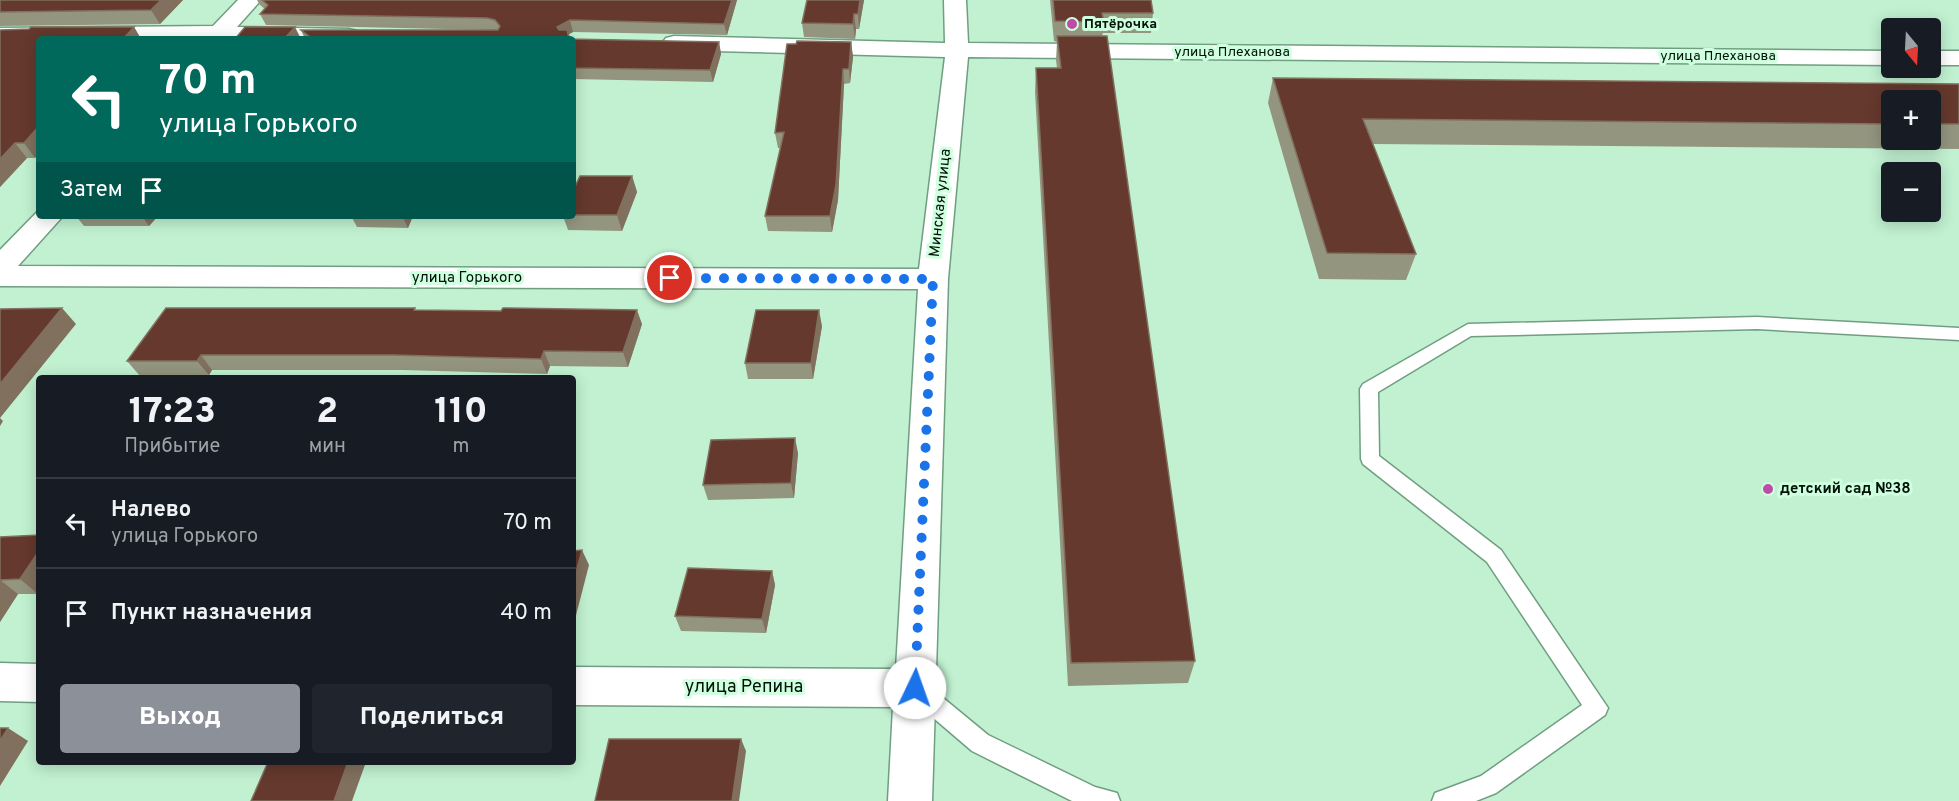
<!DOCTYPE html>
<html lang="ru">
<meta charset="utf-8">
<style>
:root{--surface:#171b24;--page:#20242c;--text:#f1f3f6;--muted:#9ea1a6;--line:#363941;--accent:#8c9099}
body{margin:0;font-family:Overpass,sans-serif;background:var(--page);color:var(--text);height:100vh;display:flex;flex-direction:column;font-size:22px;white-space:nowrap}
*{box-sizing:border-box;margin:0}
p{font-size:20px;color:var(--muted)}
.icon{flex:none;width:33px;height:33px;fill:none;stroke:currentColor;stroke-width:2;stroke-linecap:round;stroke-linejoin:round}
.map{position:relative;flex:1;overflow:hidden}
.panel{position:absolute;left:36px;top:375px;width:540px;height:390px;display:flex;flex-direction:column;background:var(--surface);border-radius:6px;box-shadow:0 3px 15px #0003}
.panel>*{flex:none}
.banner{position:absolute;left:36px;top:36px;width:540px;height:183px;border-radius:6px;box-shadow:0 3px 15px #0003;background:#00695c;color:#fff;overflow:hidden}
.needle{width:39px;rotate:162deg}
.fabs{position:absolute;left:1881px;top:18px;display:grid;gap:12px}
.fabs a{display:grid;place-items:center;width:60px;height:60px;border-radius:6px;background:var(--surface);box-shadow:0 3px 15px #0003;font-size:30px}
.pin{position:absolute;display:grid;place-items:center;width:51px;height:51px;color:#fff;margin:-26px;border:3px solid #fff;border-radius:50%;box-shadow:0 2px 6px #0007}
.me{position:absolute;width:66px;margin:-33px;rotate:3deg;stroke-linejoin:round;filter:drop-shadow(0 0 4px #0008)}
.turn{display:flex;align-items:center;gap:21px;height:126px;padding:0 24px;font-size:27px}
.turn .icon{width:78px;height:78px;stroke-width:2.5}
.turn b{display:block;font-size:42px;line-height:51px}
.then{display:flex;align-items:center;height:57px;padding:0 24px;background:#0003;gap:12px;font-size:22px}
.eta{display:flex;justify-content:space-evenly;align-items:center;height:102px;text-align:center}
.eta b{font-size:36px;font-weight:800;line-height:42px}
.action{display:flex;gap:12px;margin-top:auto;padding:12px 24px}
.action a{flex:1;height:69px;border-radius:6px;background:var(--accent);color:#fff;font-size:24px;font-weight:800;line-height:69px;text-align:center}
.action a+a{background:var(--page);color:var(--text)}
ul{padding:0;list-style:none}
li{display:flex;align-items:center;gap:18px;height:90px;padding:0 24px;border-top:2px solid var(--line)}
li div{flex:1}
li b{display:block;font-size:22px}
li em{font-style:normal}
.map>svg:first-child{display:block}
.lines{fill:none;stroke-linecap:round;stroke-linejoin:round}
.lane-casing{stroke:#709e80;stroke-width:3}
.street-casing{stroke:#709e80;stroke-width:3}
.lane{fill:#fff;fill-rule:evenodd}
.street{fill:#fff;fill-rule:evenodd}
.wall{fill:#93957f;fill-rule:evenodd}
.shaded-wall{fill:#81705e}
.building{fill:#65392d;stroke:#81705e;stroke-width:1.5}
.route{stroke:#1a73e8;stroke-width:10;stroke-dasharray:0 18}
.poi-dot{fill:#be4ca7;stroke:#ceffde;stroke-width:2}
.labels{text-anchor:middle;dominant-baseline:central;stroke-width:6;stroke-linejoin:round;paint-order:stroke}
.far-poi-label{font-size:14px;font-weight:bold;fill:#021208;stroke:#ceffde;text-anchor:start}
.far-street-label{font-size:14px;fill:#021208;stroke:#ceffde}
.street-label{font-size:15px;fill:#021208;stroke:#ceffde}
.poi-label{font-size:15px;font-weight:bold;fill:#021208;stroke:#ceffde;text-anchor:start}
.near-street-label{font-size:18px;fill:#021208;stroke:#ceffde}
</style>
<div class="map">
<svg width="1959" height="801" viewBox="0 0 1959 801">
<rect width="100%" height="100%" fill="#c1f1d1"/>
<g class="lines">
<g class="lane-casing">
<g id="lane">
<polygon points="1757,317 1959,328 1959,340 1757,329 1471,336 1378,392 1379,456 1501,550 1608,708 1605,715 1496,793 1476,801 1432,801 1435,793 1481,776 1582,705 1487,562 1363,464 1361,459 1360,389 1363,384 1468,324"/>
<polygon points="917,680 925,683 988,735 1095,787 1117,793 1120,801 1072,801 972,751 909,697 906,690 909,683"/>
</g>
</g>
<g class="street-casing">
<g id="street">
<polygon points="238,0 261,0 237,27 349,29 357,31 360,36 358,39 39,39 39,41 0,42 0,28 213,26"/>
<polygon points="944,0 966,0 968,43 1892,51 1892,65 968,57 948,279 932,801 888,801 893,707 573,705 573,667 896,669 918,289 0,286 0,250 39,210 39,216 63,216 18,266 919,269 945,57 674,50 666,48 662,43 666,38 674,36 945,43"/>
<rect x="1930" y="51" width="29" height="14"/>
<polygon points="0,663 39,664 39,702 0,701"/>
</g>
</g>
<use href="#lane" class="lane"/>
<use href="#street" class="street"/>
</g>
<g class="wall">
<polygon points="0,0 183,0 160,24 0,26"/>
<polygon points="257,0 737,0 727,35 573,32 569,34 570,39 719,42 721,54 713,82 573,79 573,39 305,39 301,30 491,30 266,25 260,14 265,9 260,5"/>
<polygon points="807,0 864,0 859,29 856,29 855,39 804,37 802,23"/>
<polygon points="1050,0 1151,0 1153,13 1151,33 1103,33 1102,36 1195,661 1188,683 1068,686 1035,92 1036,68 1057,68 1056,60 1057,42 1054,41"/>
<polygon points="134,27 141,39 39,39 35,158 27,158 0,187 0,30"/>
<polygon points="851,42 853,57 850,83 844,84 838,200 832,232 768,231 765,216 781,148 778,148 775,133"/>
<path d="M 1273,78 L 1959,84 L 1959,149 L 1372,144 L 1416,254 L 1406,280 L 1319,279 L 1268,103 ZM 1892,100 L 1930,100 L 1930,140 L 1892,140 Z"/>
<polygon points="632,176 637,192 622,231 568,230 563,216 573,216 573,191"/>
<polygon points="76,216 158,216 149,226 84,226"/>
<polygon points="351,216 413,216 408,228 357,227"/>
<polygon points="416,310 642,324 628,367 550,366 547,374 402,370 212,370 209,375 140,376 127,361"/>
<polygon points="822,326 813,379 748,379 745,363"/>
<polygon points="798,453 794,498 708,500 703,485"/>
<polygon points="39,535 39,592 38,594 18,594 0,622 0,537"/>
<polygon points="772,571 775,585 766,633 681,631 675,616"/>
</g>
<g class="shaded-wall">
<polygon points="161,0 183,0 160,24 151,10"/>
<polygon points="732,0 737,0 727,35 724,24"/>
<polygon points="860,0 864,0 859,29 858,14"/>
<polygon points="854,14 856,29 855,39 853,24"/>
<polygon points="570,20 573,32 569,34 570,39 561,39 557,27"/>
<polygon points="134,27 141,39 123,39"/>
<polygon points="295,27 301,39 284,39"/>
<polygon points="719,42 721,54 713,82 710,70"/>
<polygon points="851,42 853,57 850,83 849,69"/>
<polygon points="843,69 844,84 838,200 832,232 830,216"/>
<polygon points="39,126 39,154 35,158 24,143"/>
<polygon points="15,143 27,158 0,187 0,159"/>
<polygon points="632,176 637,192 622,231 617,215"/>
<polygon points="142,216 158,216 149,226"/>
<polygon points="402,216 413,216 408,228"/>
<polygon points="62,308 76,324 0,418 3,421 0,426 0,384"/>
<polygon points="637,310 642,324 628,367 623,352"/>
<polygon points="819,310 822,326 813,379 811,363"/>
<polygon points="544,351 550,366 547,374 541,359"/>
<polygon points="201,355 212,370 209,375 197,361"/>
<polygon points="795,438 798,453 794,498 791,483"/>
<polygon points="582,550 589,565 573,627 573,584"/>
<polygon points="39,551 39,592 38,594 20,579"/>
<polygon points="772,571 775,585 766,633 762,619"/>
<polygon points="0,580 18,594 0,622"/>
<polygon points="8,728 28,741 0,786 0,741"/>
<polygon points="741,739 746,751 739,801 732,801"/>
<polygon points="348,762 366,762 352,801 334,801"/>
</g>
<g class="building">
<polygon points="0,0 161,0 151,10 0,12"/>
<polygon points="262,0 732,0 724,24 570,20 557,27 559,30 567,30 569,39 719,42 710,70 573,68 573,39 313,39 301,30 498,30 500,26 495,20 487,18 260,14 268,5"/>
<polygon points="807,0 860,0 858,14 854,14 853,24 802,23"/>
<polygon points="1053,0 1151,0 1153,13 1102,13 1104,22 1055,21"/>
<polygon points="31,27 134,27 123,39 39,39 39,126 24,143 15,143 0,159 0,30 29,29"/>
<polygon points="245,27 295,27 284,39 235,39"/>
<polygon points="1057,36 1107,36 1195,661 1071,663 1036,68 1061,68"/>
<polygon points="797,41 851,42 849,69 843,69 836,185 830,216 765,216 784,132 775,133 787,44 796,44"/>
<polygon points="1273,78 1959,84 1959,124 1930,124 1930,100 1892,100 1892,124 1363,119 1416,254 1327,253"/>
<polygon points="580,176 632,176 617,215 573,215 573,191"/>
<polygon points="62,308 0,384 0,309"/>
<polygon points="166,308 415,308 414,310 501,311 503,308 637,310 623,352 544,351 541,359 394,355 201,355 197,361 127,361"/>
<polygon points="756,310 819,310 811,363 745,363"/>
<polygon points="795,438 791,483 703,485 711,440"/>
<polygon points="39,535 39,551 20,579 0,580 0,537"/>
<polygon points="582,550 573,584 573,551"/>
<polygon points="688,568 772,571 762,619 675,616"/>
<polygon points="0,728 8,728 0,741"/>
<polygon points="609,739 741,739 732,801 595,801"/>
<polygon points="268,762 348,762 334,801 251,801"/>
</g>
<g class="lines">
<polyline class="route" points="670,278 933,279 915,688"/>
</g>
<g class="poi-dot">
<circle cx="1072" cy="24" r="6"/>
<circle cx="1768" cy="489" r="6"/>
</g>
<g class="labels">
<g class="far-poi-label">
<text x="1084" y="24">Пятёрочка</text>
</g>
<g class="far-street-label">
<text x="1232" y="52">улица Плеханова</text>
<text x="1718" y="56">улица Плеханова</text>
</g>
<g class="street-label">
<text transform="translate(941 203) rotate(-84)">Минская улица</text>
<text x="467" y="278">улица Горького</text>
</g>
<g class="poi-label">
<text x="1780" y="489">детский сад №38</text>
</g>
<g class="near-street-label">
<text x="744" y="687">улица Репина</text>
</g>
</g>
</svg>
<div class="fabs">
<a><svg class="needle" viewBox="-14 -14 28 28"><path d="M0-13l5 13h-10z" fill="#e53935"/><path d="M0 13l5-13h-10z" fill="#9ea1a6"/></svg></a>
<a>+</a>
<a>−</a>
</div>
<div class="pin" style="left:670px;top:278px;background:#d93025"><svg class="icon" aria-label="arrive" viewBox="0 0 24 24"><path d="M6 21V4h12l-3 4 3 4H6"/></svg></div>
<svg class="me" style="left:915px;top:688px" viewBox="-20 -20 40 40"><circle r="19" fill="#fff"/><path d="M0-13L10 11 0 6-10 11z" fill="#1a73e8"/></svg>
<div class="banner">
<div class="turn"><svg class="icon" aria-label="left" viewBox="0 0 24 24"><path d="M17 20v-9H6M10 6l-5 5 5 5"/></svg><div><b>70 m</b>улица Горького</div></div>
<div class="then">Затем<svg class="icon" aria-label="arrive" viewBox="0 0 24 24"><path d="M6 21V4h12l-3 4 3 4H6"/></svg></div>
</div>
<section class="panel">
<div class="eta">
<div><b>17:23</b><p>Прибытие</p></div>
<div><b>2</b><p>мин</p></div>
<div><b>110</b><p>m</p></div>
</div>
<ul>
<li><svg class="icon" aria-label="left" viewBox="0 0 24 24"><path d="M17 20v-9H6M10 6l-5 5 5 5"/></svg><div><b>Налево</b><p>улица Горького</p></div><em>70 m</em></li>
<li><svg class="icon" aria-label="arrive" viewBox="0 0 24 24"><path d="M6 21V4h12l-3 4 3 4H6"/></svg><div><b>Пункт назначения</b></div><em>40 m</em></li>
</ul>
<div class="action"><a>Выход</a><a>Поделиться</a></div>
</section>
</div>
